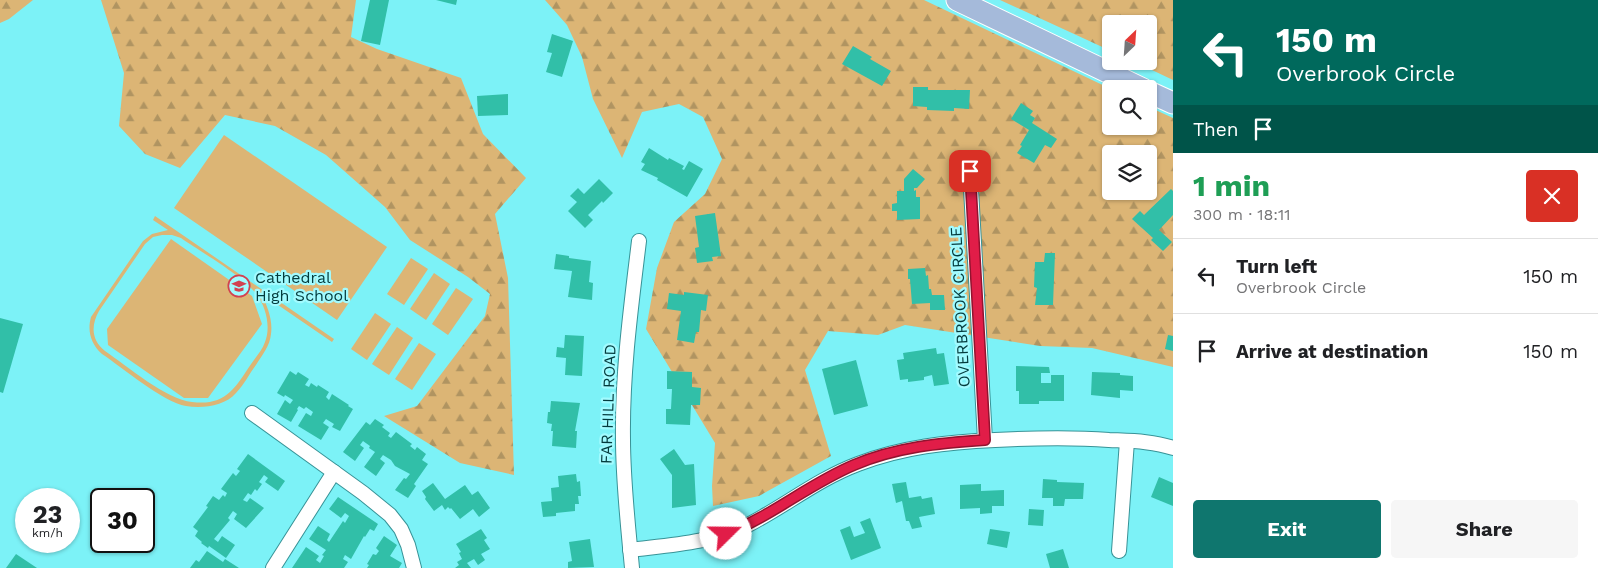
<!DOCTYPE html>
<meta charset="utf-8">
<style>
:root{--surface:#fff;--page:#f6f6f6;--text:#202124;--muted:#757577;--line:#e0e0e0;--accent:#0f766e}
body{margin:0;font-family:"Work Sans",sans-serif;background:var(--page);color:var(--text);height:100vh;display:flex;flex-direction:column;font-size:19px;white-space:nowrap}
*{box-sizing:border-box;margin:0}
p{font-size:16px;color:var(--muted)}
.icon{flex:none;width:28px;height:28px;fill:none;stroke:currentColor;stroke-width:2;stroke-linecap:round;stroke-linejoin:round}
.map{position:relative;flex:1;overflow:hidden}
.drawer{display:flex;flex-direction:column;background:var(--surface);width:425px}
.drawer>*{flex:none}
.top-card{background:#00695c;color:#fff;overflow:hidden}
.needle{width:32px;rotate:25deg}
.tools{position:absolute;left:1102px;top:15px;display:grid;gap:10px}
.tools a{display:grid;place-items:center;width:55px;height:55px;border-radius:5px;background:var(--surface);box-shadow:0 1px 4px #0004;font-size:25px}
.speed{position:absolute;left:15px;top:488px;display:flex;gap:10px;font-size:25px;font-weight:700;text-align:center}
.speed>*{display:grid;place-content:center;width:65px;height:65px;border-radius:50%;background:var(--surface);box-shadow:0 1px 4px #0004;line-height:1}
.speed small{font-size:12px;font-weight:400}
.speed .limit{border:2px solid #111;border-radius:8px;background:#fff;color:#111}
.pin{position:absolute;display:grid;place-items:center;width:42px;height:42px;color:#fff;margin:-21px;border-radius:10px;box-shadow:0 2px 8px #0006}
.me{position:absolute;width:55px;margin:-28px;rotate:68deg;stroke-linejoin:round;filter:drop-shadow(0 0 4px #0008)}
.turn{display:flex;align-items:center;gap:18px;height:105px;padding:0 20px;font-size:22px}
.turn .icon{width:65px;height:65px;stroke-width:2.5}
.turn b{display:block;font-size:35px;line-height:42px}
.then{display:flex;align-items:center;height:48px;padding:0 20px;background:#0003;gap:10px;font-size:19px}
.round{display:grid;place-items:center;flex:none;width:52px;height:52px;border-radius:5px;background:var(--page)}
.headline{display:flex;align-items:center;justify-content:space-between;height:85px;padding:0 20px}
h1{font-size:30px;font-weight:700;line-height:38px;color:#1e9e55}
.cta{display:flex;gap:10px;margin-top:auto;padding:10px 20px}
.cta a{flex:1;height:58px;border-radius:5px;background:var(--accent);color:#fff;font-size:20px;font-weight:700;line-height:58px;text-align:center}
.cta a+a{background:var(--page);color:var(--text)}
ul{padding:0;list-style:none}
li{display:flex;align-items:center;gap:15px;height:75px;padding:0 20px;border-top:1px solid var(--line)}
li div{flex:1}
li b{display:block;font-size:19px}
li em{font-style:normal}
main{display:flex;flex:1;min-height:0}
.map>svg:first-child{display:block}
.green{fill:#dcb575;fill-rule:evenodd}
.forest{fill:url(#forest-firs);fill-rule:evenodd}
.building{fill:#31bfa8}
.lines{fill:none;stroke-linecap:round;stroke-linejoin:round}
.minor-casing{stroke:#389397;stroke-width:16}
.primary-casing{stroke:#fff;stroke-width:23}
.minor{stroke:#fff;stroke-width:14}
.primary{stroke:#a5bada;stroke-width:21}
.route-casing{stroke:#92132f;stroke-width:12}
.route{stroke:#e11d48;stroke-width:9}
.labels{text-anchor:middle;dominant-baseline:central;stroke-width:4.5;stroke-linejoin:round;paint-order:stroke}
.poi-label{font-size:16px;fill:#033b3d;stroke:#a2fbff;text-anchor:start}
.street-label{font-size:16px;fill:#033b3d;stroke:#a2fbff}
</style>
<main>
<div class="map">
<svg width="1173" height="568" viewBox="0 0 1173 568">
<defs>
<pattern id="forest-firs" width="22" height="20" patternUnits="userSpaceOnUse" patternTransform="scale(1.25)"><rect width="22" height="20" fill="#dcb575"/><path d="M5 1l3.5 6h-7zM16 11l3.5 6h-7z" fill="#b09461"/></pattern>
</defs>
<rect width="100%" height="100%" fill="#7cf2f7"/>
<g class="green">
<polygon points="224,135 387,247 337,320 174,208"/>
<path d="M 155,216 L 334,339 L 332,342 L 262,294 C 267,307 273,319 271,334 C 270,346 262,355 256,365 C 249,374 244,385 236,393 C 225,406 202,409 186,406 C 163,402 123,368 102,354 C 91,344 87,331 91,317 L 143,241 L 152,234 L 168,230 L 153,220 ZM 162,235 L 172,235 L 181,238 C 201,252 245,277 257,295 C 266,307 271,327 265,342 C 262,351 254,359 249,367 C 234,390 224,406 192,402 C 167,400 127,366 105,351 C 91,340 91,325 99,311 L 145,244 L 153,237 Z"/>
<polygon points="171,239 252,296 262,324 208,398 184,398 108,345 107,329"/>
<polygon points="411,258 428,269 404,305 387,294"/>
<polygon points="434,273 450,284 426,320 410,309"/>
<polygon points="456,288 473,299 448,335 432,324"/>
<polygon points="375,313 391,324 367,360 351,349"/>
<polygon points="397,327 413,338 389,375 372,364"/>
<polygon points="419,343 436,354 412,390 395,379"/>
</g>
<g class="forest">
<polygon points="0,0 33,0 9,19 0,23"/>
<polygon points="101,0 356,0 351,37 377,49 461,78 483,134 526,178 495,214 508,278 514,475 460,463 384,416 417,406 485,316 490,294 468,277 410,240 385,207 326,155 275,126 225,115 180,168 145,154 119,126 124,73"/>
<path d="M 545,0 L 924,0 L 1111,89 L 1111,126 L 1149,126 L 1149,107 L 1173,118 L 1173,367 L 1092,348 L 1040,346 L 905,325 L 878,335 L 828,331 L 805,370 L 831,456 L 759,496 L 713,506 L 712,486 L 715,443 L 646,329 L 657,268 L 674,222 L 705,194 L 722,159 L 703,117 L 679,104 L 642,112 L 622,158 L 593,99 L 582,57 L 567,25 ZM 1111,154 L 1149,154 L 1149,191 L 1111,191 Z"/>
<polygon points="1000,0 1173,0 1173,80 1133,61 1149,61 1149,24 1111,24 1111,51"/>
</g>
<g class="building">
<polygon points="370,0 389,0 380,45 361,41"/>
<polygon points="436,0 457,0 456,5"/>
<polygon points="552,34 573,41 562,77 546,72 552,53 547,52"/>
<polygon points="853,46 872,57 870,59 891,71 882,86 842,64"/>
<polygon points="913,87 928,87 928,90 970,90 969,109 954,108 954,111 927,110 927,107 913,106"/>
<polygon points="508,94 508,115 478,116 477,96"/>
<polygon points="1021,103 1033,111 1030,115 1035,118 1032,123 1057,139 1051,148 1045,145 1034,163 1017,153 1022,146 1020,145 1029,130 1011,119"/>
<polygon points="649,148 668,160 669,158 684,166 682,169 684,170 689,161 703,169 687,197 657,180 658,178 641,170 645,164 641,162"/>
<polygon points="913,169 925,179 917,188 914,188 914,191 916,190 916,197 920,197 920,219 897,220 897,211 892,211 892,204 897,203 897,191 904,191 904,179"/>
<polygon points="599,179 613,193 603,203 602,201 588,215 593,220 585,228 568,211 577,202 570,196 578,188 584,194"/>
<polygon points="1171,189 1173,191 1173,215 1159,230 1172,242 1163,251 1151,240 1153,238 1132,219 1140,211 1144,215"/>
<polygon points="715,213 721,256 712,257 713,261 697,263 695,248 699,247 695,216"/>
<polygon points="1045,253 1055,253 1053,305 1035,305 1037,288 1034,287 1035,262 1044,262"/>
<polygon points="556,254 569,256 569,258 591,261 589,282 593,283 592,300 568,297 572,271 554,269"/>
<polygon points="925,268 926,276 928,275 929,289 931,289 932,295 944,295 945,310 930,310 930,303 912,304 910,279 908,279 908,269"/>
<polygon points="684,292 708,295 706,311 701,310 699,332 696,332 694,343 677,340 681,311 667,309 669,293 684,295"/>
<polygon points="0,318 23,324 3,393 0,392"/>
<polygon points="565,335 584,336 582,376 565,375 566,358 556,357 557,347 564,348"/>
<polygon points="1168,335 1173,336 1173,351 1165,349"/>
<polygon points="936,348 937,354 944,353 949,384 934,386 932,375 924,377 924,380 908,382 908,379 900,380 897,360 904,359 903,353"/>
<polygon points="856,360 868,406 834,415 822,369"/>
<polygon points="1016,366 1049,367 1050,373 1041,373 1041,383 1051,383 1051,375 1064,375 1064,401 1039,401 1039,404 1019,404 1019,391 1016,391"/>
<polygon points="290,371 296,375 298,372 309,379 305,385 309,387 311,383 317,387 318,385 329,392 326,397 329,400 332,394 349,405 348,406 353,409 340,431 332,427 334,424 326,419 323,423 329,427 321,440 298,426 306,413 311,416 313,412 306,407 304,409 299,406 297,409 298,410 291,422 277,414 285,400 290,404 293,400 285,395 284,397 277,393"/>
<polygon points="667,371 692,372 692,387 701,388 700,405 691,405 690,425 666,424 666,409 671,409 672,389 667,389"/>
<polygon points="1092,372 1120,373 1120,375 1133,376 1133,391 1120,390 1120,398 1091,395"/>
<polygon points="551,401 580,403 575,431 577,431 576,448 552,446 553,431 551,431 552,424 547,423 548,412 550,412"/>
<polygon points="375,419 384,425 382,427 390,433 388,436 391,438 396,432 412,444 410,446 415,450 417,447 426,454 422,460 428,464 414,484 416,486 408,498 395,490 404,478 406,479 410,474 395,466 391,460 383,455 380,459 385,463 376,476 364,467 375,452 369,448 370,446 363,441 360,445 364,448 355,461 343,452 366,422 370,425"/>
<polygon points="674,449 685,465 694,464 696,505 672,508 672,475 660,459"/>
<polygon points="248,454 285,481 278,491 265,482 268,478 264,475 259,482 262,484 257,491 255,489 251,495 248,493 243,500 247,502 250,498 264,508 246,528 234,519 237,514 233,511 228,518 230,520 214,539 218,542 222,536 235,545 226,558 209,546 208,548 201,543 202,542 195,536 198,531 193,527 208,507 206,506 213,496 219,500 223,495 225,497 227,493 221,489 233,473 236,476 240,471 237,469"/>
<polygon points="576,474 577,482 580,481 581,496 578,496 579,504 575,504 575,511 556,513 556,516 543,517 541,502 552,501 551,488 559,487 558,476"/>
<polygon points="1159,477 1173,483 1173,506 1151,497"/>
<polygon points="1043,479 1057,480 1057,482 1084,483 1083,499 1065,499 1064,506 1053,506 1053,498 1042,498"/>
<polygon points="906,482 909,498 921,496 922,499 932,497 935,514 919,517 922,527 912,529 909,521 906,521 902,501 896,503 892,484"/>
<polygon points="433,483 445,499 465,485 472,495 478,491 490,508 479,517 473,509 460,519 451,508 450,509 448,507 445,510 442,505 434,511 425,499 426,497 422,491"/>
<polygon points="981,484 981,491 1004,490 1004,506 992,506 992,513 980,514 980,508 960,509 960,485"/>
<polygon points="338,497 378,524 374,531 370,529 365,537 364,536 351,559 345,555 343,559 348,562 344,568 292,568 306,547 319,556 316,560 320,563 324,556 322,555 326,550 309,539 318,526 330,534 327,540 329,542 343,521 345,523 349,516 345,513 341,518 329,509"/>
<polygon points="1029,509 1044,510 1043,526 1028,525"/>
<polygon points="870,518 881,548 851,560 840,530 850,526 854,537 865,533 860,522"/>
<polygon points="481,529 487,538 484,540 490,549 481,554 485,560 478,565 474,559 467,563 471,568 455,568 459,565 457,562 462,559 459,553 461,552 456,544"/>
<polygon points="990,529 1010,532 1007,548 987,544"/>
<polygon points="384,536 397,545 390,556 402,563 399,568 367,568 369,565 367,564 373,554 376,555 379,551 376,548"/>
<polygon points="590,539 594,567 568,568 568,562 572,561 569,542"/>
<polygon points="1063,549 1069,568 1050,568 1046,554"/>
<polygon points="207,551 223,562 225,559 239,568 190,568 196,560 199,562"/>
<polygon points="16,554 37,568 6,568"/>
</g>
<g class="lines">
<g class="minor-casing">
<g id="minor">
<polyline points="970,171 985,440"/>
<polyline points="252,413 363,493 390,515 401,529 408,545 414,568"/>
<path d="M 630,550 C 670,545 711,543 748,525 C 785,506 818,479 858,464 C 902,447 948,442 995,440 C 1033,438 1071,437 1109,440 C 1130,441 1153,441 1173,448"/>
<polyline points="1119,551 1127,441"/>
<polyline points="273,568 334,472"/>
<path d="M 632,568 C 628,525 623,482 623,439 C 622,373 631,307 639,241"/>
</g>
</g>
<g class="primary-casing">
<g id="primary">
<polyline points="957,0 1143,89"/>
<polyline points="1149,92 1173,103"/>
</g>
</g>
<use href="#minor" class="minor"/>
<use href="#primary" class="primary"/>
</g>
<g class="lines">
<g class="route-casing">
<path id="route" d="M 726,534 C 772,516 809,484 854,465 C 896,447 940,443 985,440 L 970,171"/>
</g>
<use href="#route" class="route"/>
</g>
<defs>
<g id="school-ring" transform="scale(1.125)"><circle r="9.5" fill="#a2fbff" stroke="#d24250" stroke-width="1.5"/><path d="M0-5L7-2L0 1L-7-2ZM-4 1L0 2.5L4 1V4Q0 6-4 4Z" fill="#d24250"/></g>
</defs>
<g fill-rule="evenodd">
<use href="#school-ring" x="239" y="286"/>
</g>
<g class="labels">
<g class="poi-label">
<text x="255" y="277">Cathedral<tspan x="255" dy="18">High School</tspan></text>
</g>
<g class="street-label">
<text transform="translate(960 307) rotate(-93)">OVERBROOK CIRCLE</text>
<text transform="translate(608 404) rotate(-88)">FAR HILL ROAD</text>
</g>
</g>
</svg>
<div class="tools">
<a><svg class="needle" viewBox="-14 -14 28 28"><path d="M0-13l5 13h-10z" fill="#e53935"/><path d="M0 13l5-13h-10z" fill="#757577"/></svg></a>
<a><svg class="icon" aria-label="search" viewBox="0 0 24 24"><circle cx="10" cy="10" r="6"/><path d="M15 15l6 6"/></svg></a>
<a><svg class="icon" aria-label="layers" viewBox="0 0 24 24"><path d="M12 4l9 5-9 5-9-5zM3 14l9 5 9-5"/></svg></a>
</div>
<div class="speed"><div>23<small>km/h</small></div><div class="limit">30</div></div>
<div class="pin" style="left:970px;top:171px;background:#d93025"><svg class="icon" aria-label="arrive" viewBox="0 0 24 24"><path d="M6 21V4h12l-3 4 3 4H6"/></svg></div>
<svg class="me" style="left:726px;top:534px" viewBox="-20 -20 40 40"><circle r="19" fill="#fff"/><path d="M0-13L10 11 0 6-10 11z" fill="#e11d48"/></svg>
</div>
<section class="drawer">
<div class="top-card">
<div class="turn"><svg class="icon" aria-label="left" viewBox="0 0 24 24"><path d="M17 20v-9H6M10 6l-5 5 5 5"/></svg><div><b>150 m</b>Overbrook Circle</div></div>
<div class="then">Then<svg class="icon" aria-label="arrive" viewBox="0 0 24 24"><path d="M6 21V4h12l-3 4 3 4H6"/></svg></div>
</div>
<div class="headline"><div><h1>1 min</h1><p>300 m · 18:11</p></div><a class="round" style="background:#d93025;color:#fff"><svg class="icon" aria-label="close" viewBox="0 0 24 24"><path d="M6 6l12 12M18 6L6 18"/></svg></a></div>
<ul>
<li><svg class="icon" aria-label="left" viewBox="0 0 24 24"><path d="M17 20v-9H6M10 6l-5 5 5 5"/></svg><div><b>Turn left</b><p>Overbrook Circle</p></div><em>150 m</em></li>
<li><svg class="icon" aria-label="arrive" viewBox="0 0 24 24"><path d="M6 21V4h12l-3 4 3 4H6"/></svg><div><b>Arrive at destination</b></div><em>150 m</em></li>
</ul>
<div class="cta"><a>Exit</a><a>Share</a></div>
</section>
</main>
